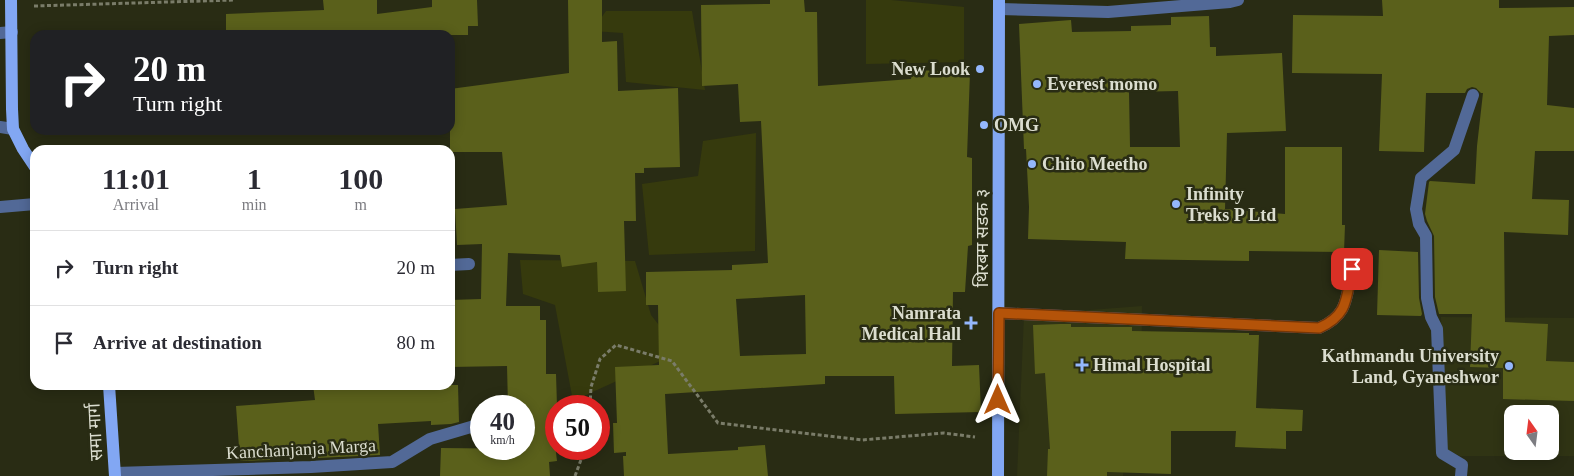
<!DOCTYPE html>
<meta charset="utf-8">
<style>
:root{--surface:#fff;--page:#f2f2f3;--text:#2b2b33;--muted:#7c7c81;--line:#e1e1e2}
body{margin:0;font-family:"Times New Roman","Noto Sans Devanagari",serif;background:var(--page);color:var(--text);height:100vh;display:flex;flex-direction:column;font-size:19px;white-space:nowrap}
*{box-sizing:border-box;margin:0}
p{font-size:16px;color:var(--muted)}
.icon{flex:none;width:28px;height:28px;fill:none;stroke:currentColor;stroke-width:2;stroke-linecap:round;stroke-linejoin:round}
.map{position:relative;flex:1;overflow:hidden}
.panel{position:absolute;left:30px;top:145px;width:425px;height:245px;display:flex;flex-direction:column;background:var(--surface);border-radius:15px;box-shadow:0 2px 12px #0003}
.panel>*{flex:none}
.guide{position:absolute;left:30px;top:30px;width:425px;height:105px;border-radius:15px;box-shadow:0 2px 12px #0003;background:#202124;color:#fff;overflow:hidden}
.needle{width:32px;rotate:346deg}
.tools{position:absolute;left:1504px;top:405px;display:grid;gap:10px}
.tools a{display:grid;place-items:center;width:55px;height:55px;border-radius:10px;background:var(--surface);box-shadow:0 2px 12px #0003;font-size:25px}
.speed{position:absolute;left:470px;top:395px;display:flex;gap:10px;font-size:25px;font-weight:700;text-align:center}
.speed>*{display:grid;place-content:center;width:65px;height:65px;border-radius:50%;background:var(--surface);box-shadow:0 2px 12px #0003;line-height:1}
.speed small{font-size:12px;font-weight:400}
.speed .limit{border:8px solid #d22;background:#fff;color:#111}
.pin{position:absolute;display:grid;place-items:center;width:42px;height:42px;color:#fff;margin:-21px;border-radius:10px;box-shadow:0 2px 8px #0006}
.me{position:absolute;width:55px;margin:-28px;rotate:0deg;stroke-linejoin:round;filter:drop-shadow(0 0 4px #0008)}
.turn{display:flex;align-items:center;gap:18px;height:105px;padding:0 20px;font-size:22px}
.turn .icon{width:65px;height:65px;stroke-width:2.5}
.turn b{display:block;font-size:35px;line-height:42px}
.eta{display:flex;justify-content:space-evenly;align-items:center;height:85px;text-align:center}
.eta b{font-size:30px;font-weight:800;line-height:35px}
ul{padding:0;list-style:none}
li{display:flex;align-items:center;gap:15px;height:75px;padding:0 20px;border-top:1px solid var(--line)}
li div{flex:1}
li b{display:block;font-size:19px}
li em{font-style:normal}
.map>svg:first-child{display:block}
.built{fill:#303414;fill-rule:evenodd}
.green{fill:#363a0d}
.building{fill:#5a601b;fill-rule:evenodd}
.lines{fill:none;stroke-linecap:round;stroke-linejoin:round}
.path{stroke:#7a7c69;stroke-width:3;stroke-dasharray:4 2.5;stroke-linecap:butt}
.minor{stroke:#526997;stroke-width:12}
.major{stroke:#82a7f3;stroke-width:12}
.route-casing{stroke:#753606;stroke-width:12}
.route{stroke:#b45309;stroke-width:9}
.poi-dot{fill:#94b7fd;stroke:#292c14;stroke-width:2}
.labels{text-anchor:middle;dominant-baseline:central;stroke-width:5;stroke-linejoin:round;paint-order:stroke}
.poi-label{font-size:18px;font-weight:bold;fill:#dbddcf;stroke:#292c14;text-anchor:start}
.street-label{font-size:18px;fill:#dbddcf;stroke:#292c14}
</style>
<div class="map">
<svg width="1574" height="476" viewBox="0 0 1574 476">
<rect width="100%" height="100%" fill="#292c14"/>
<g class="built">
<polygon points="1142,306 1141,416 1127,441 1123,476 1017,476 1024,315"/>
<path d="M 1441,317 L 1574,318 L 1574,456 L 1460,456 L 1446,449 ZM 1512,414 L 1550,414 L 1550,451 L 1512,451 Z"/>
</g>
<g class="green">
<polygon points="866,0 891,0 964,7 964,62 866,64"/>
<polygon points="606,11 692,11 705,90 626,82 623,33 592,31"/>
<polygon points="756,133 755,251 649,255 642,184 698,176 703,141"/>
<polygon points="520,260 635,261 651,315 680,352 573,401 555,305 523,294"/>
</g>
<g class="building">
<polygon points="323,0 377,0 377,14 432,7 432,0 477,0 478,26 468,26 468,35 226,35 226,14 324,10"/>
<polygon points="568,0 602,0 602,42 617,41 618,91 678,88 680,167 644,168 644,173 635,173 636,221 624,221 626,291 598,292 597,262 562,267 560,255 508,253 506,306 540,306 540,320 546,320 546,374 556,374 557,406 556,411 551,411 557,461 549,462 550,476 440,476 441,448 524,449 524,406 508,406 507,366 450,367 450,300 481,299 482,244 457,245 455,209 507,205 502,152 450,152 450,89 569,73"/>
<path d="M 770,0 L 804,0 L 805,12 L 817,12 L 818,86 L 911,79 L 912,70 L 970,72 L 967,157 L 972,158 L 972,245 L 968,246 L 965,292 L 953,292 L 952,366 L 979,365 L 981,412 L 895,414 L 894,376 L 825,376 L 825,384 L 665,394 L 668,454 L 738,450 L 738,447 L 765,445 L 768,476 L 624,476 L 623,456 L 626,456 L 626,452 L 614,453 L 613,423 L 617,423 L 615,367 L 659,365 L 658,305 L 646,305 L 646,272 L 732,270 L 732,265 L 768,263 L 761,121 L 740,122 L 738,84 L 702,86 L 701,5 L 770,4 ZM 805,295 L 806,354 L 740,356 L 736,299 Z"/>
<polygon points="1382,0 1499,0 1499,8 1574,7 1574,35 1549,36 1547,105 1574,108 1574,151 1535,151 1532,199 1569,200 1568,235 1504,232 1505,322 1548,324 1546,361 1574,362 1574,401 1503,399 1503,368 1470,367 1472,314 1439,314 1435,297 1434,236 1427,221 1425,214 1429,182 1430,181 1475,184 1477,146 1483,93 1481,93 1476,88 1472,87 1467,89 1465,93 1426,93 1424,152 1379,151 1382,74 1292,73 1293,15 1383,16"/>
<path d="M 1209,16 L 1210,47 L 1216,47 L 1216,56 L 1282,53 L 1286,131 L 1227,133 L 1225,209 L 1285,214 L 1285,147 L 1342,147 L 1342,225 L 1345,225 L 1344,252 L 1249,251 L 1249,261 L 1125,259 L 1126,242 L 1028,239 L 1029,207 L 1026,149 L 1024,149 L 1019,24 L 1071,20 L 1072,32 L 1131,31 L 1131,26 L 1171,25 L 1171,17 ZM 1178,91 L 1180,147 L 1130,147 L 1129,92 Z"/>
<polygon points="1379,250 1418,252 1419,298 1422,314 1421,316 1377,315"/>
<polygon points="1060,324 1071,324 1071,327 1132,327 1132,331 1247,333 1249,333 1249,335 1259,335 1256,408 1303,410 1302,431 1286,431 1286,449 1235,447 1236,431 1171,431 1171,474 1107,472 1107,476 1047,476 1048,449 1050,449 1045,373 1035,374 1033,325"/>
<polygon points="313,385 458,385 459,422 451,424 431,425 431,421 378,424 380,455 318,458 317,454 270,456 270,460 240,461 236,406 315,400"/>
</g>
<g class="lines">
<g class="path">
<polyline points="34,6 235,0"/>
<polyline points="590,406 591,387 600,359 616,345 672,361 718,423 862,440 944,433 975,437"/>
<polyline points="575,476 585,449"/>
</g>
<g class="minor">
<polyline points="1000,9 1108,12 1230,2 1238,0"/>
<polyline points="0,33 12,32"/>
<polyline points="0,127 13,129"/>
<polyline points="0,207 35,204"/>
<polyline points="450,265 469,264"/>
<path d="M 999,313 L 1319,328 C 1349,315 1346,297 1352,269"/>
<polyline points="115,473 311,467 392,462 430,439 481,424"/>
<polyline points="1461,476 1462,465 1442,453 1437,329 1431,317 1427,298 1426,236 1419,224 1416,209 1421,178 1454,150 1473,95"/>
</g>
<g class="major">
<polyline points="11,0 12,109 13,129 23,149 35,167"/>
<polyline points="109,385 115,476"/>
<polyline points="998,476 999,0"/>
</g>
</g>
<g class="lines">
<g class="route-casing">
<path id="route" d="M 998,400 L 999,313 L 1319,328 C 1349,315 1346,297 1352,269"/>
</g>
<use href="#route" class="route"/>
</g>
<g class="poi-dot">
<circle cx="980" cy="69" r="5"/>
<circle cx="1037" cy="84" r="5"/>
<circle cx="984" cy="125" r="5"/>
<circle cx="1032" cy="164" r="5"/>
<circle cx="1176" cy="204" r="5"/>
<path d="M968.5 315.5h5v5h5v5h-5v5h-5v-5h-5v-5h5z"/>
<path d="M1079.5 357.5h5v5h5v5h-5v5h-5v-5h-5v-5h5z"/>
<circle cx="1509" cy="366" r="5"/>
</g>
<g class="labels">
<g class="poi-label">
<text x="970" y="69" text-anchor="end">New Look</text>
<text x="1047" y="84">Everest momo</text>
<text x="994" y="125">OMG</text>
<text x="1042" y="164">Chito Meetho</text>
<text x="1186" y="194">Infinity<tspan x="1186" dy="21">Treks P Ltd</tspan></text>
<text x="961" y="313" text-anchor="end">Namrata<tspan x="961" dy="21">Medical Hall</tspan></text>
<text x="1499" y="356" text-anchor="end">Kathmandu University<tspan x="1499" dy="21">Land, Gyaneshwor</tspan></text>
<text x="1093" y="365">Himal Hospital</text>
</g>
<g class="street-label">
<text transform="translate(982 238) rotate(-90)">थिरबम सडक ३</text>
<text transform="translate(95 432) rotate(-93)">समा मार्ग</text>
<text transform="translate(301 449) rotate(-3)">Kanchanjanja Marga</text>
</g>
</g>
</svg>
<div class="tools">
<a><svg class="needle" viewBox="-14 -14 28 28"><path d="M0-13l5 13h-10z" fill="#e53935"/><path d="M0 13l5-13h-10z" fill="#7c7c81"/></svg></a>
</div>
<div class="speed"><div>40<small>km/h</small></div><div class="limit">50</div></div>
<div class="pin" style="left:1352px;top:269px;background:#d93025"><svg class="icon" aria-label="arrive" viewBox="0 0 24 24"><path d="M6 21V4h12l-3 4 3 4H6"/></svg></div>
<svg class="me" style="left:998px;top:400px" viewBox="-20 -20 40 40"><path d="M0-17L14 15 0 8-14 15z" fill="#b45309" stroke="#fff" stroke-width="4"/></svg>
<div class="guide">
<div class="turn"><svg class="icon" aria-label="right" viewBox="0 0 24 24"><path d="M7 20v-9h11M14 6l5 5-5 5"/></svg><div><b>20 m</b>Turn right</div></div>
</div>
<section class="panel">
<div class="eta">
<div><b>11:01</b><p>Arrival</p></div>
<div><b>1</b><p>min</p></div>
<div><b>100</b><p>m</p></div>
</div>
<ul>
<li><svg class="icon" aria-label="right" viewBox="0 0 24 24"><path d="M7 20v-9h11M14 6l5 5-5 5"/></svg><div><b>Turn right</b></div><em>20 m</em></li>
<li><svg class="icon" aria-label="arrive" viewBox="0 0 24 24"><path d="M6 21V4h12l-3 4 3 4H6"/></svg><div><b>Arrive at destination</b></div><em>80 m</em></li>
</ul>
</section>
</div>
